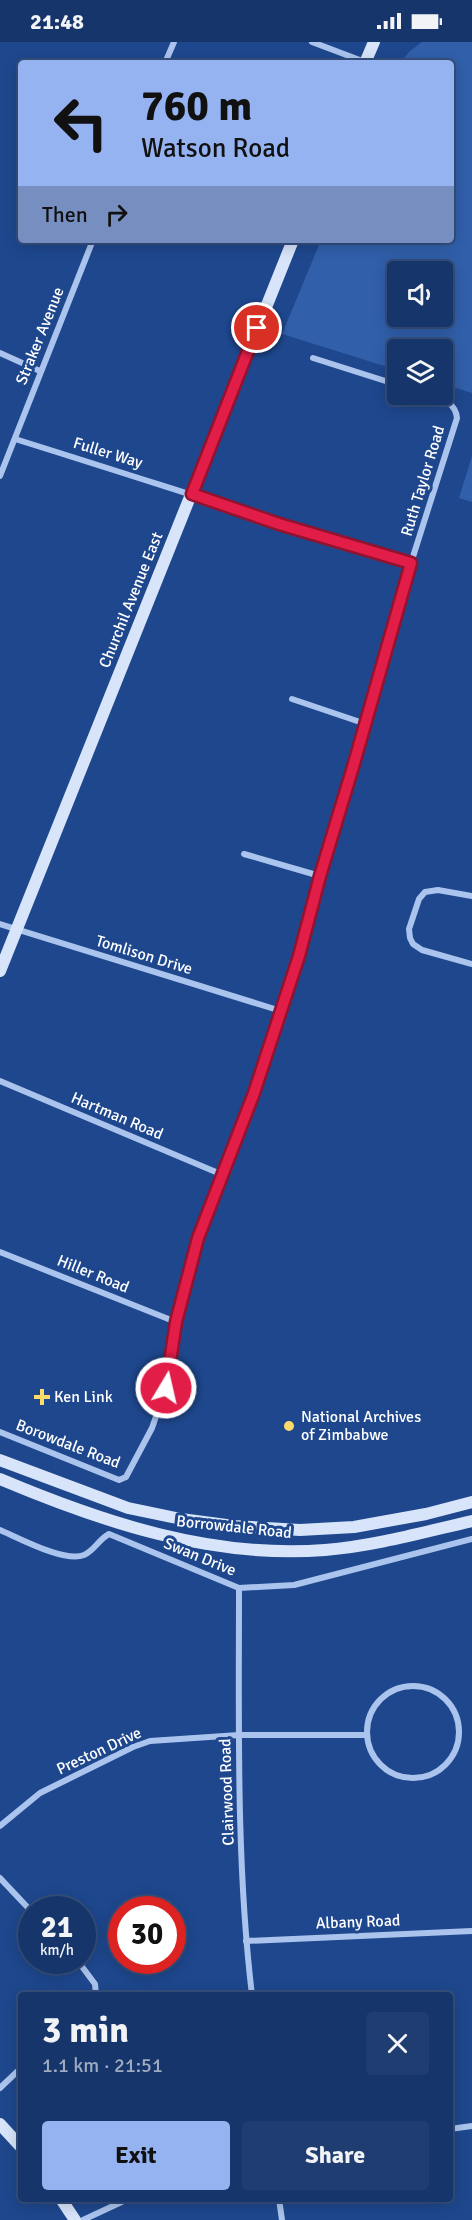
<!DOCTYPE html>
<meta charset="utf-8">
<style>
:root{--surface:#16356a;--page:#1f3d70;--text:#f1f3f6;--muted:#9eabc1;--line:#35507e;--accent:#95b2f1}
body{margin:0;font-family:Signika,sans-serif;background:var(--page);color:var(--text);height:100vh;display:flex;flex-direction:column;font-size:22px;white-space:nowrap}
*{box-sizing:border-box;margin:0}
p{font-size:20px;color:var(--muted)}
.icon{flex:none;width:33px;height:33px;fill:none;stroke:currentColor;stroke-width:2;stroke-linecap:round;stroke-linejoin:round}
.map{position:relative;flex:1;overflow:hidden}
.side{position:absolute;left:18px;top:1950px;width:435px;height:210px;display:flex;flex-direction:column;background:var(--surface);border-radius:6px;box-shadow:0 3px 15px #0003,0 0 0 2px var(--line)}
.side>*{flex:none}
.hud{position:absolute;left:18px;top:18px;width:436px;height:183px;border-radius:6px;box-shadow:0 3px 15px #0003,0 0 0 2px var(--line);background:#95b2f1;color:#111;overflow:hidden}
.tools{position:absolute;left:387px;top:219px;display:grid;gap:12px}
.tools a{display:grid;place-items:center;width:66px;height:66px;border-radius:6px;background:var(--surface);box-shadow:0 3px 15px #0003,0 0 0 2px var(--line);font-size:30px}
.speed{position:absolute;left:18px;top:1854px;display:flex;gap:12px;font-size:30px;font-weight:700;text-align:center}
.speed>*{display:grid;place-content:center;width:78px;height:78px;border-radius:50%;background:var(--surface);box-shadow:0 3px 15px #0003,0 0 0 2px var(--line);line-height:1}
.speed small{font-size:15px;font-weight:400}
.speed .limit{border:9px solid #d22;background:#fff;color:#111}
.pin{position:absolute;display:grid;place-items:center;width:51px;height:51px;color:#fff;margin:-26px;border:3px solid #fff;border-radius:50%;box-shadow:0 2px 6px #0007}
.me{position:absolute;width:66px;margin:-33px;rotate:9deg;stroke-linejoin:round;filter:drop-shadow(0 0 4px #0008)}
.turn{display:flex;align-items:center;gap:21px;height:126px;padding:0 24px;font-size:27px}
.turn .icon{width:78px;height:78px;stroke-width:2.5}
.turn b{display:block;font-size:42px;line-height:51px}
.then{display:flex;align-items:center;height:57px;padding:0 24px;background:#0003;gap:12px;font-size:22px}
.round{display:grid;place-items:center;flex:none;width:63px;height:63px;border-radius:6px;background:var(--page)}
.overview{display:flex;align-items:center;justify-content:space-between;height:102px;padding:0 24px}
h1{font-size:36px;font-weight:700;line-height:45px}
.action{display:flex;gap:12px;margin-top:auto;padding:12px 24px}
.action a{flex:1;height:69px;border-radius:6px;background:var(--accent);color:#111;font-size:24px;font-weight:700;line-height:69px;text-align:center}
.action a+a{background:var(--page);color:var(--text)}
.status{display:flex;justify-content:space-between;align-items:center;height:42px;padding:0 30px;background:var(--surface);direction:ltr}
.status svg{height:16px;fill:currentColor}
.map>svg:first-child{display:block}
.green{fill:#315faa;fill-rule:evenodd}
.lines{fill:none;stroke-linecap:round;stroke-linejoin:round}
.street{stroke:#abc4ed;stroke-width:6}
.secondary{stroke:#d7e4f9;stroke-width:12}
.route-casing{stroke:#92132f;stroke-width:15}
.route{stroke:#e11d48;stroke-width:10}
.poi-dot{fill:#fcdb6a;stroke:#1e478d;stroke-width:2}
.labels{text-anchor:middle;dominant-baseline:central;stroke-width:6;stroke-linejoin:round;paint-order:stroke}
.street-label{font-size:16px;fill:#fff;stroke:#1e478d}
.poi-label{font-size:16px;fill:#fff;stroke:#1e478d;text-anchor:start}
</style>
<div class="status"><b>21:48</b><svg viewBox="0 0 49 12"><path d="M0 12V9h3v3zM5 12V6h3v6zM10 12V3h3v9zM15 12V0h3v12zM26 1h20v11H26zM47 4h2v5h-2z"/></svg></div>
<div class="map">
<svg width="472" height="2178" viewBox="0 0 472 2178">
<rect width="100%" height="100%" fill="#1e478d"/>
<g class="green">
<path d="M 422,0 L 472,0 L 472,351 L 443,342 L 442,308 L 398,308 L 397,328 L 282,292 L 321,198 L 452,198 L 452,21 L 400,21 L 410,9 ZM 398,230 L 442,230 L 442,274 L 398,274 Z"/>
<polygon points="472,414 472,460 459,456"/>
</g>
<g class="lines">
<g class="street">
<polyline points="312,0 365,20"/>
<polyline points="165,21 174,0"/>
<polyline points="0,311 40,329"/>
<polyline points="313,316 398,343"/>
<path d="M 15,397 C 147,438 279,482 411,521"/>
<polyline points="0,434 93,198"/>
<polyline points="292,657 366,682"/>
<polyline points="244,812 320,834"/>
<polyline points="472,854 438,848 425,850 419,857 409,887 410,896 413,902 422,908 472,922"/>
<polyline points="0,882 281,969"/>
<polyline points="0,1039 223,1133"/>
<polyline points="0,1210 176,1280"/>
<path d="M 0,1390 L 119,1438 L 126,1435 L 152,1386 L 166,1346 L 176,1280 L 199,1196 L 254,1051 L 305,895 L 320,834 L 353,725 L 411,521 L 457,376 C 455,358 440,358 425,352"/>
<path d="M 0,1488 C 19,1496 65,1521 84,1513 C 95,1508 99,1497 109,1492 L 239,1546 L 294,1543 L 472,1497"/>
<path d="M 239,1546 C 239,1680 236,1820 252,1953"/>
<circle cx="413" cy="1690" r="46"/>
<polyline points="0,1784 40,1751 133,1705 150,1699 239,1693 366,1693"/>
<polyline points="0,1836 32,1870"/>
<polyline points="246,1899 472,1889"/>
<polyline points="77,1918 95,1942 96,1953"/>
<polyline points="0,2046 21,2026"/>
<polyline points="450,2087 472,2084"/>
<polyline points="279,2157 282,2178"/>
<polyline points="83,2178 128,2157"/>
</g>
<g class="secondary">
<polyline points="365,21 374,0"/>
<polyline points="0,929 293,198"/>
<polyline points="0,1418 128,1466 181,1477 234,1484 300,1488 354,1485 426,1472 472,1460"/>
<path d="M 0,1437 C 102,1480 212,1517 325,1508 C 375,1504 424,1490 472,1479"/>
<polyline points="0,2082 21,2105"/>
<polyline points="61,2157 75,2178"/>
</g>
</g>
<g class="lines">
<g class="route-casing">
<polyline id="route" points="166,1346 176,1280 198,1196 254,1051 299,914 320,834 353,725 411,521 279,482 192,452 257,286"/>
</g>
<use href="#route" class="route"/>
</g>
<g class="poi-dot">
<path d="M39 1346h6v6h6v6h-6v6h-6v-6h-6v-6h6z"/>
<circle cx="289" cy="1384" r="6"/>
</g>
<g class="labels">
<g class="street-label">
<text transform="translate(40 294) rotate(-68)">Straker Avenue</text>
<text transform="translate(108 411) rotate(17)">Fuller Way</text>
<text transform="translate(423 439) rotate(-73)">Ruth Taylor Road</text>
<text transform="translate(131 558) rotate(-68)">Churchil Avenue East</text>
<text transform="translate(144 913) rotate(17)">Tomlison Drive</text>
<text transform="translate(117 1074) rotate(23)">Hartman Road</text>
<text transform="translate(93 1232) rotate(22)">Hiller Road</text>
<text transform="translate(68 1402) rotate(21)">Borowdale Road</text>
<text transform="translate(234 1485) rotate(6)">Borrowdale Road</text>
<text transform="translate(200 1515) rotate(22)">Swan Drive</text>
<text transform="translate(99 1709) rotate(-25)">Preston Drive</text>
<text transform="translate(227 1750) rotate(-92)">Clairwood Road</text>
<text transform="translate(358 1880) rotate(-2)">Albany Road</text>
</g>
<g class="poi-label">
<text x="54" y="1355">Ken Link</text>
<text x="301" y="1375">National Archives<tspan x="301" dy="18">of Zimbabwe</tspan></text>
</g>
</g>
</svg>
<div class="tools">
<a><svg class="icon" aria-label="sound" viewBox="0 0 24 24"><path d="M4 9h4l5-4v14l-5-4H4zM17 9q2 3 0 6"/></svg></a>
<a><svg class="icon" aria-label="layers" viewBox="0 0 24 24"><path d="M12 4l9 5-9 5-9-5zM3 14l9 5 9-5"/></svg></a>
</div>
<div class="speed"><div>21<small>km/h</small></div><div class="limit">30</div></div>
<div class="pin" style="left:257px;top:286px;background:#d93025"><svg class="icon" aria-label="arrive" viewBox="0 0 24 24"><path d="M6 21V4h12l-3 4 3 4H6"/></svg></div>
<svg class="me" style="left:166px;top:1346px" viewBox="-20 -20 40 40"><circle r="17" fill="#e11d48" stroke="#fff" stroke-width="3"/><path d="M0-11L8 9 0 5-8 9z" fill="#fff"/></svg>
<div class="hud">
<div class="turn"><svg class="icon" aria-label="left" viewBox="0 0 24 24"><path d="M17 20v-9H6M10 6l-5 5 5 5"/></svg><div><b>760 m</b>Watson Road</div></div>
<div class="then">Then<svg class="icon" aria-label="right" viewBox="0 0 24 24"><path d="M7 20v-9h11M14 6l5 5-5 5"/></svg></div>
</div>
<section class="side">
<div class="overview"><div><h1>3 min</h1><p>1.1 km · 21:51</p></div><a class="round"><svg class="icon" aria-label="close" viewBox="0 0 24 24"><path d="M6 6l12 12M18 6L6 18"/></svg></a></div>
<div class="action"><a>Exit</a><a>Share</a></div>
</section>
</div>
